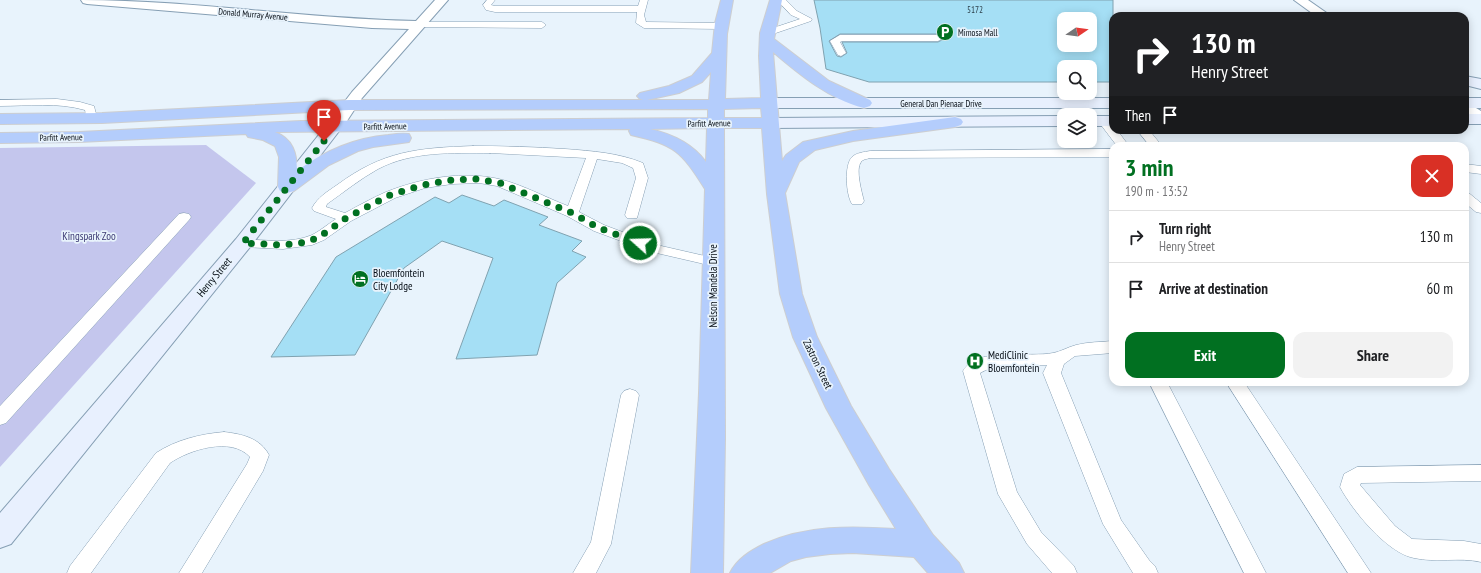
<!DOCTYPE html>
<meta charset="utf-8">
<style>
:root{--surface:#fff;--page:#f2f2f2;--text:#202124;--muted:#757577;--line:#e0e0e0;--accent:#017021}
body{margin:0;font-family:"PT Sans Narrow",sans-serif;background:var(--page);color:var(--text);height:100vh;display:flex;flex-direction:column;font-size:15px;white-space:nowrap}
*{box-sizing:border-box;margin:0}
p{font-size:13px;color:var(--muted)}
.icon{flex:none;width:22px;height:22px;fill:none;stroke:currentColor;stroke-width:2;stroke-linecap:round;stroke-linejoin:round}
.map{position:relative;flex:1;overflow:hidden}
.details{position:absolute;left:1109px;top:142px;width:360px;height:244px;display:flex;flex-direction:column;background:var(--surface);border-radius:12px;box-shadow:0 2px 10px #0003}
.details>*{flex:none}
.top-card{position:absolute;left:1109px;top:12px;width:360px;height:122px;border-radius:12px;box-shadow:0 2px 10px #0003;background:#202124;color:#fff;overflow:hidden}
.needle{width:26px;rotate:77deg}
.controls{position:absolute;left:1057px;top:12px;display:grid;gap:8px}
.controls a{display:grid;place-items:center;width:40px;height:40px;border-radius:8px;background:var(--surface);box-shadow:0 2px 10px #0003;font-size:20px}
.pin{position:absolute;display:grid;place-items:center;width:34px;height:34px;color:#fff;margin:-41px -17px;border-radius:50% 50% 50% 0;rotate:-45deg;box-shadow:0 0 4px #0007}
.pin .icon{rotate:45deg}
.me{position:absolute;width:44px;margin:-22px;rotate:290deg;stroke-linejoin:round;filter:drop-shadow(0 0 3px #0008)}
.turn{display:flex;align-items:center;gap:14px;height:84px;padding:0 16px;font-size:18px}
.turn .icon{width:52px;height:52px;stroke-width:2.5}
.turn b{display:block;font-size:28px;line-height:34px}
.then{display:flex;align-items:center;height:38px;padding:0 16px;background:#0003;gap:8px;font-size:15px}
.round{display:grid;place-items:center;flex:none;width:42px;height:42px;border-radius:12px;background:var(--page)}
.head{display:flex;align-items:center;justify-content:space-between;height:68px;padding:0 16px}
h1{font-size:24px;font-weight:800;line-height:30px;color:var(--accent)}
.button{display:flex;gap:8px;margin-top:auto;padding:8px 16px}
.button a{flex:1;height:46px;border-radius:12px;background:var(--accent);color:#fff;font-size:16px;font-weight:800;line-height:46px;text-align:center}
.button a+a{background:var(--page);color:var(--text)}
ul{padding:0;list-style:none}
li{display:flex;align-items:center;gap:12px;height:52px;padding:0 16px;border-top:1px solid var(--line)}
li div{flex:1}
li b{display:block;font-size:15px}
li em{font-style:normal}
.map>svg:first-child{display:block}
.green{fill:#c4c6ed}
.building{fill:#a5dff5;stroke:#80a2b0;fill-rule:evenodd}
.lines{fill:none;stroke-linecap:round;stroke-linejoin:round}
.lane-casing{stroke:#869fb4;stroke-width:1}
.street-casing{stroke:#869fb4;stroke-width:2}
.secondary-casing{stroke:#869fb4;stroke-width:2}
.highway-casing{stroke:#cdced0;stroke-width:2}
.lane{fill:#fff;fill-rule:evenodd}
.street{fill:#fff;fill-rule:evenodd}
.secondary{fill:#e8f0fe;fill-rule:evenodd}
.highway{fill:#b4cdfc;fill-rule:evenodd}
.route{stroke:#017021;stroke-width:7;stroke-dasharray:0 12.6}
.labels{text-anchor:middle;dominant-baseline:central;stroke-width:3.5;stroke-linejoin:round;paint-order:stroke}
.number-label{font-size:9px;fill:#2d414c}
.far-street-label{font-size:9px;fill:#050c14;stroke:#e8f3fc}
.far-poi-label{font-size:9px;fill:#050c14;stroke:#e8f3fc;text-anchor:start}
.park-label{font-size:11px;fill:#3c3973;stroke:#e8f3fc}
.poi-label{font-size:11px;fill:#050c14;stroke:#e8f3fc;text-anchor:start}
.street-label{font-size:11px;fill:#050c14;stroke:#e8f3fc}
</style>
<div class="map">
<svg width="1481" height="573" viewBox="0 0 1481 573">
<rect width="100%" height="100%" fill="#e8f3fc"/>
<polygon class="green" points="206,145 256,183 0,467 0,148"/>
<g class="building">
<path d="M 814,0 L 1113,0 L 1113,82 L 1090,82 L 1090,67 L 1064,67 L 1064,82 L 869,82 L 826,69 L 820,28 ZM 1064,19 L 1090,19 L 1090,45 L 1064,45 ZM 840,34 L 938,34 L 944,39 L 938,42 L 842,42 L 847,53 L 841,57 L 837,56 L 829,41 Z"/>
<polygon points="462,195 494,206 504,200 548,217 539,225 582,241 572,251 586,257 557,283 537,355 456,359 493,258 442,241 404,268 355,355 271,357 336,257 435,197 449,203"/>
</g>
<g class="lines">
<g class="lane-casing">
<g id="lane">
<polygon points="487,0 495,0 491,5 495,6 638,6 640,0 648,0 644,15 646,22 721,23 725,26 721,29 644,28 636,23 637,12 495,12 486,10 483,5"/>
<polygon points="777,0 786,0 797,11 812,19 811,21 770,35 764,35 762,33 764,31 800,19 791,15"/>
<polygon points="420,22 542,22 546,25 542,28 417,27 416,25 417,23"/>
<polygon points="840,35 938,35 943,38 938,41 842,41 840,42 846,53 841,56 838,55 830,41"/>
<polygon points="1067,93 1078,93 1085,103 1080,106 1076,105"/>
<path d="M 57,99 L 80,102 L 94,106 L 97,118 L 91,121 L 87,120 L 85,110 C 57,102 28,106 0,106 L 0,100 Z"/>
<path d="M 1104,118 C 1110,119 1113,124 1113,130 L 1117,130 L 1129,146 L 1117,146 L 1098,121 Z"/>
<polygon points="1137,130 1149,130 1162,146 1150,146"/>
<path d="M 473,146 C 504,146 535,147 565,149 C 592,151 619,153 643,163 L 648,178 L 637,218 L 627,218 L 625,215 L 636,178 L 633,168 L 622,163 L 597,159 L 579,212 L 604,225 L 657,245 L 718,259 L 720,262 L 718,265 L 713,266 L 648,251 L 594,231 L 567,216 L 497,186 L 479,183 L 452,184 L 425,188 L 395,198 L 351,221 L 324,240 L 312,245 L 283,249 L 243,247 L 238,246 L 236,243 L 238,240 L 243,239 C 265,240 291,244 312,235 C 320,231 328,224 336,219 L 314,211 L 312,208 C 318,197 327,192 337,185 C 383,151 417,148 473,146 ZM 490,153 L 586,158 L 568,206 C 547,198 525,186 503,180 C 465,170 421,178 386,192 C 372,198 358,206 345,213 L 326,207 L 327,204 C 344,192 360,179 378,169 C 412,151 453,153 490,153 Z"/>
<path d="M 1113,149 L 1113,157 L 870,158 C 867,159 863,159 861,162 C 855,169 862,193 864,201 L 862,204 L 852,204 C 846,195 844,165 852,157 C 856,153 864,152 870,151 Z"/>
<polygon points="1465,164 1481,166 1481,174 1465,172"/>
<polygon points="1465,193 1470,194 1481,203 1481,213 1476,212 1465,203"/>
<polygon points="184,213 189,214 191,217 189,220 6,423 0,425 0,406 179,214"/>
<path d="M 1113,341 L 1113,353 L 1075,356 L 1064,364 L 1061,373 L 1121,520 L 1149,560 L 1155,566 L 1158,573 L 1133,573 L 1103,524 L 1043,373 L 1047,365 C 1028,366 995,363 980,373 L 1017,492 L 1041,532 L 1074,566 L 1077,573 L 1052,573 L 1027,544 L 998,494 L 963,371 C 977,346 1029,358 1053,353 C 1060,352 1068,347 1076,345 C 1088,342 1101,342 1113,341 Z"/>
<polygon points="1149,382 1167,382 1266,573 1244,573"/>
<polygon points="1226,382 1244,382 1371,573 1348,573"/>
<polygon points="630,389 636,391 639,395 611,544 596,573 573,573 591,542 621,395 624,391"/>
<path d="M 224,432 C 242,434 260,438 269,455 L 263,471 L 202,573 L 179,573 L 247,464 L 250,457 C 231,436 189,450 170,463 L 91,573 L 67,573 L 70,566 L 156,453 C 176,440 200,434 224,432 Z"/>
<path d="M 1481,465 L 1481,481 L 1361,483 L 1360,485 L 1395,526 L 1412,539 L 1464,541 L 1481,544 L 1481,562 C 1459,557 1436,563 1414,558 C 1387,553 1352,510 1340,487 L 1344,474 L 1357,467 Z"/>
</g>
</g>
<g class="street-casing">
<g id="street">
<path d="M 81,0 C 193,0 304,19 416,21 L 435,0 L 448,0 L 362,98 L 341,130 L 335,131 L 329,130 L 327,126 L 329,122 L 352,92 L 409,29 L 372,28 L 87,4 L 83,3 Z"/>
<polygon points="1294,0 1308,0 1331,16 1316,16"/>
<polygon points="1465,103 1471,105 1481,111 1481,123 1475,121 1465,115"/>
</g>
</g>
<g class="secondary-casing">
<g id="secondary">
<polygon points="1465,76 1481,79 1481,89 1465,85"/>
<polygon points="769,98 1113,98 1113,108 769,108 763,106 761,103 763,100"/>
<rect x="1465" y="98" width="16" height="10"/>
<rect x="1465" y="114" width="16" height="10"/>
<polygon points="1064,116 1064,126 770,128 764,126 762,123 764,120 770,118"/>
<rect x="1090" y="116" width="23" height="10"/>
<polygon points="335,121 341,122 343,126 250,247 11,544 0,548 0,513 236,239 329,122"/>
</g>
</g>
<g class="highway-casing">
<path id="highway" d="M 721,0 L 733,0 L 727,34 L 725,99 L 761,98 L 759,56 L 760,33 L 770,0 L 782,0 L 774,39 L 829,81 L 870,100 L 872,103 L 870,106 L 864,108 C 829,99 800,75 773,52 L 782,161 L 786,155 L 803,142 L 853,131 L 955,117 L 961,119 L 963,122 L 961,125 L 955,127 L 853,141 L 815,150 L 799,162 L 785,193 L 802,294 L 817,337 L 851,406 L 889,469 L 933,535 L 959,563 L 964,573 L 928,573 L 914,557 L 853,553 L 830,554 L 806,557 L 791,561 L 770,573 L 730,573 C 737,559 750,551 764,544 C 806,525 851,526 896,529 L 869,485 L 826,408 L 793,337 L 780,294 L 767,194 L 762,128 L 724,128 L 725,438 L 723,573 L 691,573 L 699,393 L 705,189 C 681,151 675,145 631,135 L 629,131 L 630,129 L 275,132 C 293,139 297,153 297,171 C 324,151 354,138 388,135 C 395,134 402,133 409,134 L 411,138 L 409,142 L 373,147 L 358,151 L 329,165 L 294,191 L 287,193 L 280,191 L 278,187 L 279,157 L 275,146 L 263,140 L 248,137 L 246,134 L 79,142 L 0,143 L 0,133 L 79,132 L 301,121 L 708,118 L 708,109 L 349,110 L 102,123 L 0,124 L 0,114 L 102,113 L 349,100 L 643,100 L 640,99 L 637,96 L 640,93 L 669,86 L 692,76 L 712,53 L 715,23 ZM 711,72 L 709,100 L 647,100 L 679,93 L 702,82 ZM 761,108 L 762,118 L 724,118 L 724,109 ZM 707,128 L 706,162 C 692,143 672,134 650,129 Z"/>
</g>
<use href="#lane" class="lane"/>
<use href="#street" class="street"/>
<use href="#secondary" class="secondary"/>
<use href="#highway" class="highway"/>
</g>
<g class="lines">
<polyline class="route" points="324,141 243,243 284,245 307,242 319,237 346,218 390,195 423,185 452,180 478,179 500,183 572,213 599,228 640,243"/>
</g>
<defs>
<g id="parking-disc" transform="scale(0.9)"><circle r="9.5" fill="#017021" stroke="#e8f3fc"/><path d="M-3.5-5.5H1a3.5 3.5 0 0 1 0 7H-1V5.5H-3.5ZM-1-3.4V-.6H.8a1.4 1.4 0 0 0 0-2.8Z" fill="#fff"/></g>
<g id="hotel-disc" transform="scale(0.9)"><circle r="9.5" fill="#017021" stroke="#e8f3fc"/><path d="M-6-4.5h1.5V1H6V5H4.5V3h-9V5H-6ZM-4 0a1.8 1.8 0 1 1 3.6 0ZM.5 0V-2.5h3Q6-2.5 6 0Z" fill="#fff"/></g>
<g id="hospital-disc" transform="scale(0.9)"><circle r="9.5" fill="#017021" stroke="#e8f3fc"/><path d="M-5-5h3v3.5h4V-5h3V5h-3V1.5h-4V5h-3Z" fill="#fff"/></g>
</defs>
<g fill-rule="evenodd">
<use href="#parking-disc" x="945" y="32"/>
<use href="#hotel-disc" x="360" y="279"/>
<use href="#hospital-disc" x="975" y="361"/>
</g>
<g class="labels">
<g class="number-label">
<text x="975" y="9">5172</text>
</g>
<g class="far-street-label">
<text transform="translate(253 14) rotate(5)">Donald Murray Avenue</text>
<text x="941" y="103">General Dan Pienaar Drive</text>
<text transform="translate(709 123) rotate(-1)">Parfitt Avenue</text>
<text transform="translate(385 126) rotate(-1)">Parfitt Avenue</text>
<text transform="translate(61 137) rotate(-1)">Parfitt Avenue</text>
</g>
<g class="far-poi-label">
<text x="958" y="32">Mimosa Mall</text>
</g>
<g class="park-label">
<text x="89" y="236">Kingspark Zoo</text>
</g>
<g class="poi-label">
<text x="373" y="273">Bloemfontein<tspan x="373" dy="13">City Lodge</tspan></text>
<text x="988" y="355">MediClinic<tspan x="988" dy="13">Bloemfontein</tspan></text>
</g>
<g class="street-label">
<text transform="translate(214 277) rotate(-50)">Henry Street</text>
<text transform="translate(713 286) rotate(-90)">Nelson Mandela Drive</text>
<text transform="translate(818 364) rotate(64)">Zastron Street</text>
</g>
</g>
</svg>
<div class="controls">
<a><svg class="needle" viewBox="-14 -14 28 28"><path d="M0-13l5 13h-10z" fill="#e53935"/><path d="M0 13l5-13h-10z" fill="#757577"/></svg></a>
<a><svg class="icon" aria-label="search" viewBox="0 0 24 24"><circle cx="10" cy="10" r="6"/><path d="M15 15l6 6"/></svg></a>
<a><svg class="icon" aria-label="layers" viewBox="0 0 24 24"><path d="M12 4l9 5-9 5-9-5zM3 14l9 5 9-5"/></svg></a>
</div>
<div class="pin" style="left:324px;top:141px;background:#d93025"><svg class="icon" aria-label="arrive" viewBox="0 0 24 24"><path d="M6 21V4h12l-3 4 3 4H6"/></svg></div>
<svg class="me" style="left:640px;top:243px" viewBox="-20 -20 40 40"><circle r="17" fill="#017021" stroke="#fff" stroke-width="3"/><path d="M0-11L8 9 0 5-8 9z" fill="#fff"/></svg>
<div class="top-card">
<div class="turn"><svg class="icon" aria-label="right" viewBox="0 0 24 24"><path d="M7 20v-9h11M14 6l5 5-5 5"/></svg><div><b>130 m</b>Henry Street</div></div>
<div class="then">Then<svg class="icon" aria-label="arrive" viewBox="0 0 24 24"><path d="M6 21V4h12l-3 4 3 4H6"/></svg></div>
</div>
<section class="details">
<div class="head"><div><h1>3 min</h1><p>190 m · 13:52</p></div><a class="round" style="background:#d93025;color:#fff"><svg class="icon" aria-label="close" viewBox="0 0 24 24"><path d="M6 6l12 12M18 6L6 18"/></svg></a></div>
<ul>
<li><svg class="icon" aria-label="right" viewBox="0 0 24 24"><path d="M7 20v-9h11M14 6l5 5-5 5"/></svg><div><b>Turn right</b><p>Henry Street</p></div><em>130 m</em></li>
<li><svg class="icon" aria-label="arrive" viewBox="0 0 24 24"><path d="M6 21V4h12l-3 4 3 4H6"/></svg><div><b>Arrive at destination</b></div><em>60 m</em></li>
</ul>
<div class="button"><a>Exit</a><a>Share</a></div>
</section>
</div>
